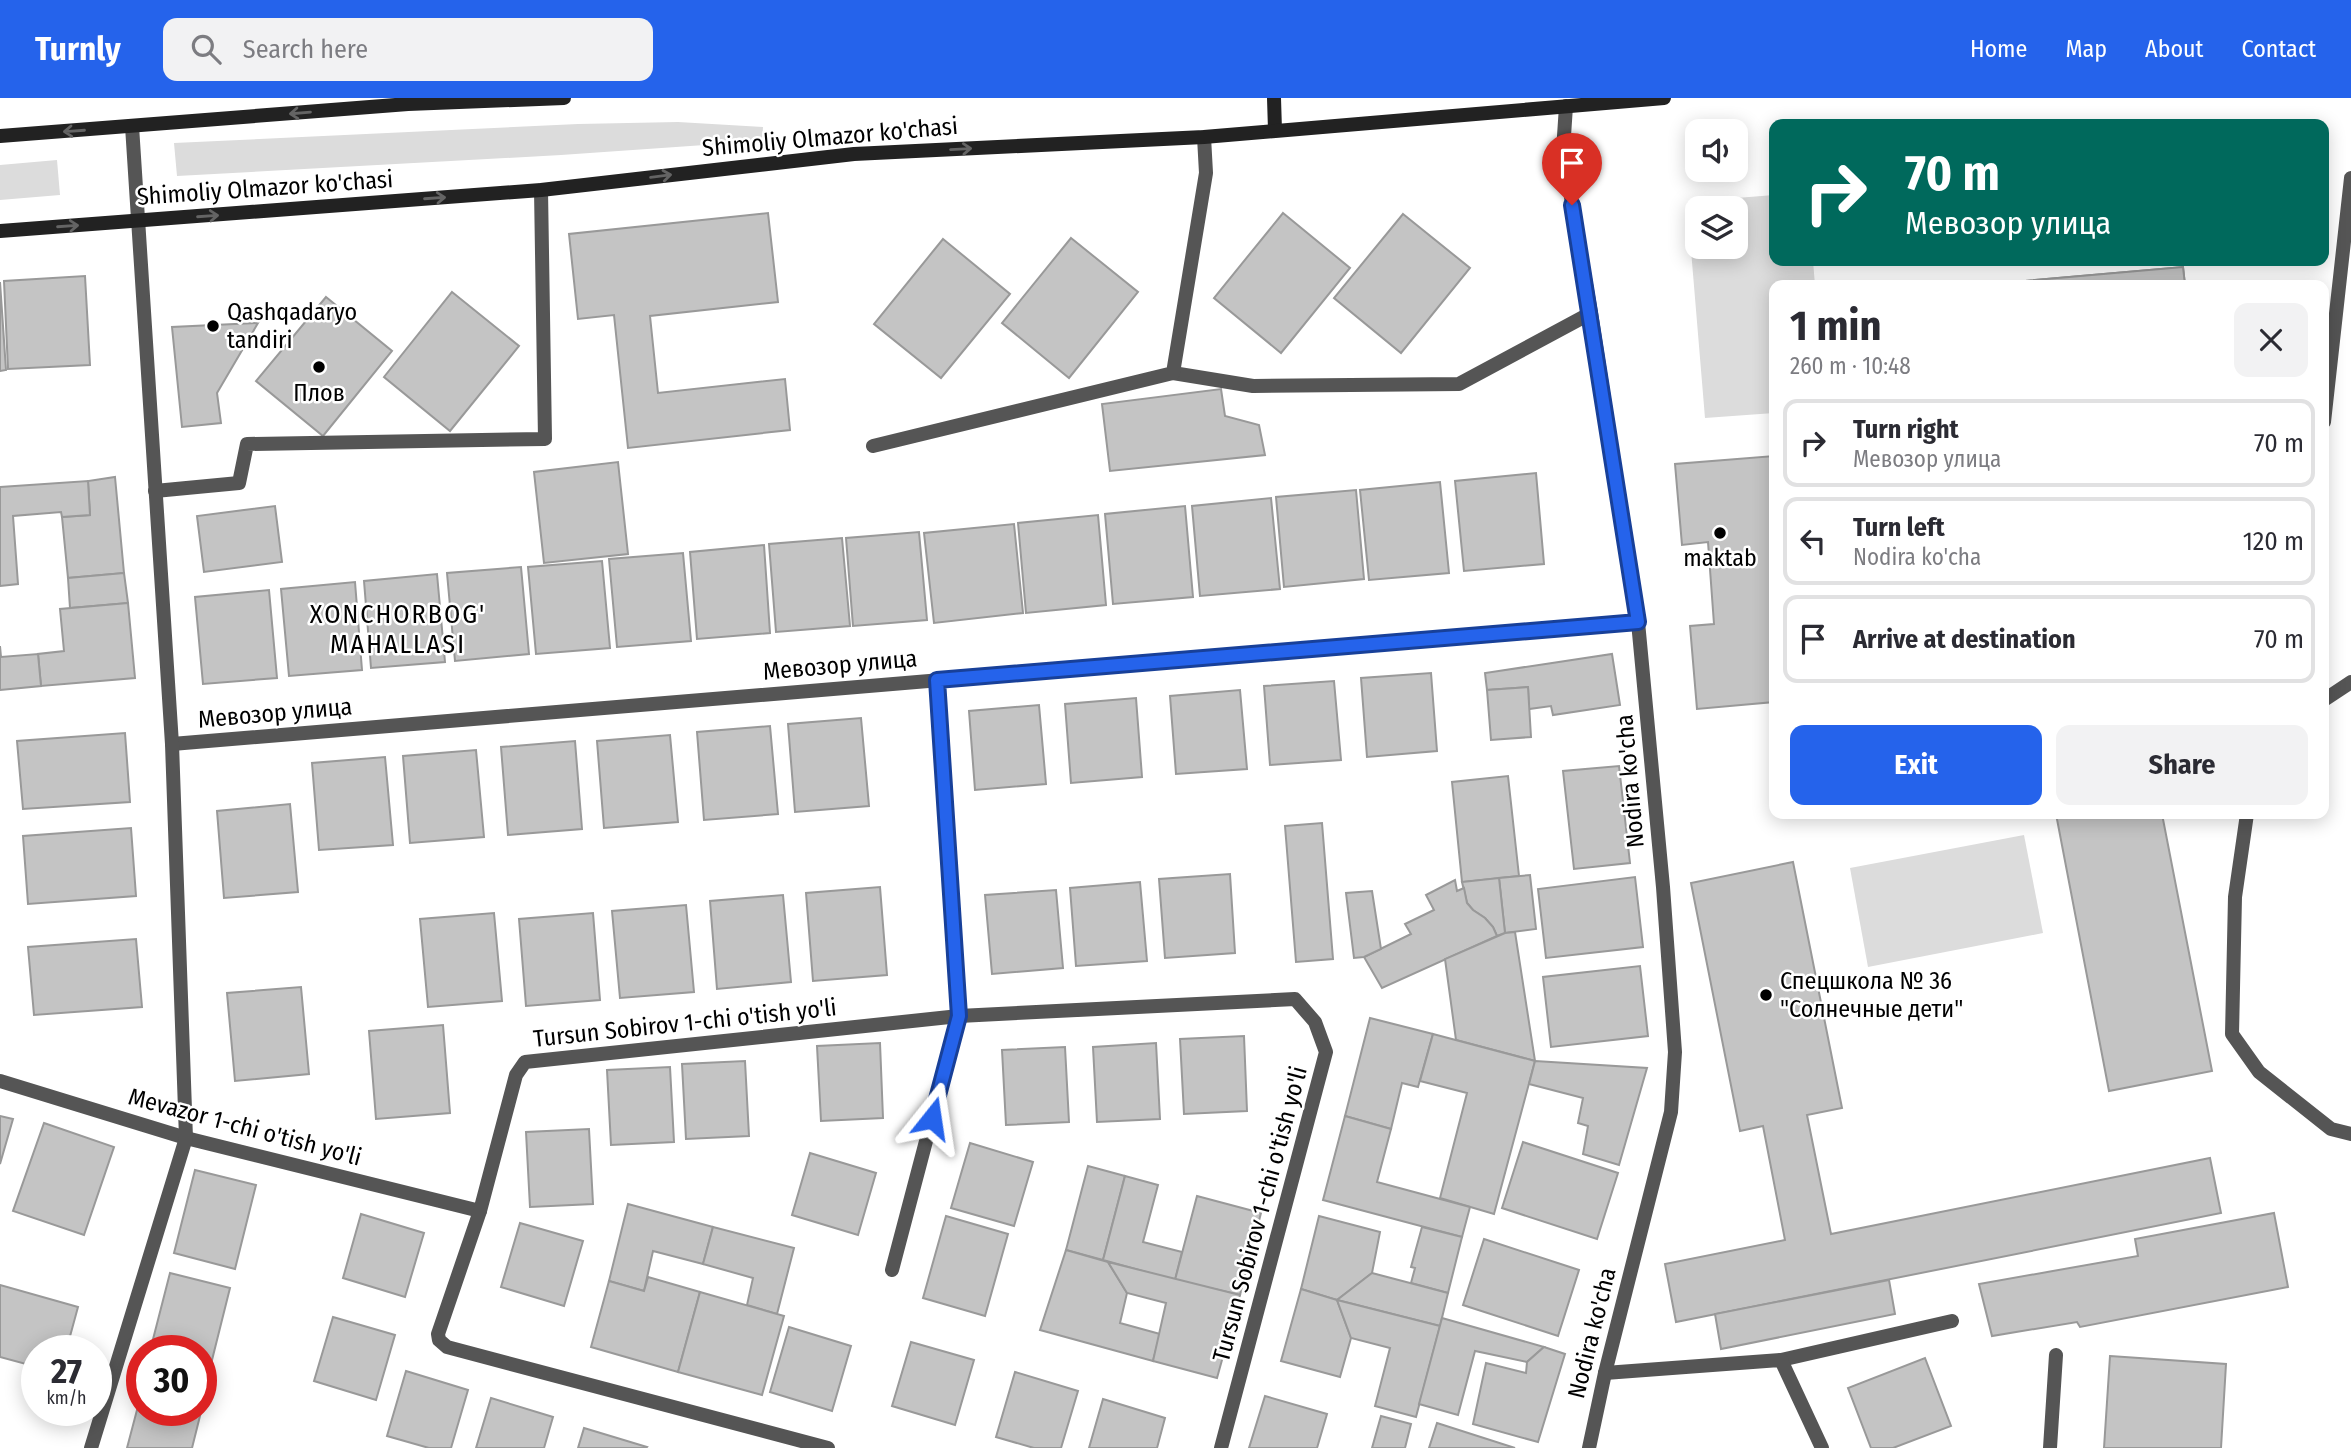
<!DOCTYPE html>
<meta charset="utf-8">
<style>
:root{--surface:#fff;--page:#f2f2f3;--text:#2b2b33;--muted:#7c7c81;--line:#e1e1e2;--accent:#2563eb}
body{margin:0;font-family:"Fira Sans Condensed",sans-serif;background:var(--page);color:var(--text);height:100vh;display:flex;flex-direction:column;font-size:26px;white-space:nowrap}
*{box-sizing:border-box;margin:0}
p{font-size:23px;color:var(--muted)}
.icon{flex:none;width:38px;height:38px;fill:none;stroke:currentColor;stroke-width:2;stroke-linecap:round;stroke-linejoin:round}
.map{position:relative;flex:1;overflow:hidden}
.panel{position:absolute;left:1769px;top:182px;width:560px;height:539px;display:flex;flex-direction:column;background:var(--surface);border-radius:14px;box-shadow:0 4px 18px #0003}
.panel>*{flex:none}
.banner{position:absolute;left:1769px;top:21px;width:560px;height:147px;border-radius:14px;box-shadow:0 4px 18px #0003;background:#00695c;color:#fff;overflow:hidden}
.buttons{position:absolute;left:1685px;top:21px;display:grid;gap:14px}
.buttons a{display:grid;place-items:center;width:63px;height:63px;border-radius:14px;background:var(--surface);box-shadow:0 4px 18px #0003;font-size:35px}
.speed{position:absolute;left:21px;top:1237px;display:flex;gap:14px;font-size:35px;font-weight:700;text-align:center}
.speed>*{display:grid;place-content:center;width:91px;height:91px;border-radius:50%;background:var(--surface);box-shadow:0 4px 18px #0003;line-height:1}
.speed small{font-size:18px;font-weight:400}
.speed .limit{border:10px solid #d22;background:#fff;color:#111}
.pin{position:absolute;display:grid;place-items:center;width:60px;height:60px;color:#fff;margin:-72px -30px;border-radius:50% 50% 50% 0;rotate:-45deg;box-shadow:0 0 7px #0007}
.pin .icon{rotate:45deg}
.me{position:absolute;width:77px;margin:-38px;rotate:15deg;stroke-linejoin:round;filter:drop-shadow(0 0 5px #0008)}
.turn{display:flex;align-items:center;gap:24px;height:147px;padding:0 21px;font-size:32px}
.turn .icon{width:91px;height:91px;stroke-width:2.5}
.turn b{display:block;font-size:49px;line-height:60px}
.round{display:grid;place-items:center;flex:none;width:74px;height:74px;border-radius:14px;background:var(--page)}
.head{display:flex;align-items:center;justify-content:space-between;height:119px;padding:0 21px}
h1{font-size:42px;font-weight:700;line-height:52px}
.primary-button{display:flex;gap:14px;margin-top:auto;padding:14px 21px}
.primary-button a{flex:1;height:80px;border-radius:14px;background:var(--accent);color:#fff;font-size:28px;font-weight:700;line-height:80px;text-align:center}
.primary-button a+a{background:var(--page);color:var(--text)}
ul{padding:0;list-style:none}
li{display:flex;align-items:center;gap:21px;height:88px;margin:0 14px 10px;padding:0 7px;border:4px solid var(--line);border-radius:14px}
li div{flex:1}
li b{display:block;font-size:26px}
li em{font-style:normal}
header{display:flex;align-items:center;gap:42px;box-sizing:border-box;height:98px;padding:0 35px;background:var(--accent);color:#fff}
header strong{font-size:33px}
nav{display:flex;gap:38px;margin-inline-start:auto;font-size:24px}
.search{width:490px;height:63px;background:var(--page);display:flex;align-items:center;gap:18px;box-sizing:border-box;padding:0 24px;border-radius:14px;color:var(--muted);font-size:26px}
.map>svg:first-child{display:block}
.green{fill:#dcdcdc;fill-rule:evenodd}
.building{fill:#c4c4c4;stroke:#999;stroke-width:2}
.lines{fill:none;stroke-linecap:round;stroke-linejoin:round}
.lane{stroke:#555;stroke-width:14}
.street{stroke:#555;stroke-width:14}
.secondary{stroke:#222;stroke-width:14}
.oneway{stroke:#646464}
.route-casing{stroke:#184099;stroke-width:18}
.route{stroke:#2563eb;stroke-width:12}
.poi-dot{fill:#000;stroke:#fff;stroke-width:2.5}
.labels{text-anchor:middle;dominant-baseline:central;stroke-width:5;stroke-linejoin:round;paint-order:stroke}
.street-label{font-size:24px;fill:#000;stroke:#fff}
.poi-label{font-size:24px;fill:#000;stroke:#fff;text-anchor:start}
.neighbourhood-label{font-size:26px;letter-spacing:2px;fill:#000;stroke:#fff}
</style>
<header>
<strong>Turnly</strong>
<div class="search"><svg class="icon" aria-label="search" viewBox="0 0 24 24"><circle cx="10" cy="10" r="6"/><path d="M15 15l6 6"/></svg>Search here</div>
<nav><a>Home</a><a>Map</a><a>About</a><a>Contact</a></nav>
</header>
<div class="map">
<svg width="2351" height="1350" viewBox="0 0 2351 1350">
<rect width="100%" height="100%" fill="#fff"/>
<g class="green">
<polygon points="678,24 763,29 762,43 561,57 177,78 174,45 578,26"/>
<polygon points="57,62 60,97 0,102 0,67"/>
<path d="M 1774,97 L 1774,163 L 1813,163 L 1815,187 L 1774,187 L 1774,315 L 1705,320 L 1687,104 ZM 1698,110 L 1736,110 L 1736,149 L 1698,149 Z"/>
<polygon points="2024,737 2043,835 1868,869 1850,770"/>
</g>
<g class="building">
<polygon points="768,115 778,204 650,218 658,295 785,281 790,332 628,350 614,217 578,221 569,136"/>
<polygon points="1283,115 1350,170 1281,255 1214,200"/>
<polygon points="1403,116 1470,170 1401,255 1334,200"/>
<polygon points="1071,140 1138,194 1069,280 1002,225"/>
<polygon points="943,141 1010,196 941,280 874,226"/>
<polygon points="2183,169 2185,187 1991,187 1991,186"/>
<polygon points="2183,169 2185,187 1991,187 1991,186"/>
<polygon points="85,178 90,267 8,271 4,183"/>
<polygon points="0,184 6,272 0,273"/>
<polygon points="452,194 519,248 450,333 384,279"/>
<polygon points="326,199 392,253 323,338 256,283"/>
<polygon points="258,225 217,295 221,325 182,329 172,229"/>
<polygon points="1221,291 1225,318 1259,327 1265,357 1110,373 1102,306"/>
<polygon points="1774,358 1774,604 1697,611 1690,528 1714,526 1708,444 1682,447 1675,366"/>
<polygon points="618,364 628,456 544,465 534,374"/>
<polygon points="1536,375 1544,466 1464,473 1455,383"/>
<polygon points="115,379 124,475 68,480 62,419 90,417 88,383"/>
<polygon points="88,383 90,417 62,419 61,414 13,418 18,486 0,488 0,389"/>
<polygon points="1440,384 1449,475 1369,482 1360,392"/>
<polygon points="1356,392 1364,481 1284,489 1276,399"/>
<polygon points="1271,400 1280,491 1200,498 1192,408"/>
<polygon points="275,408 282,464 204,474 197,418"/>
<polygon points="1185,408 1193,499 1113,506 1105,416"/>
<polygon points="1098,417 1106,507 1026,515 1018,425"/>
<polygon points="1014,426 1023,515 934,525 924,435"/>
<polygon points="919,434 927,522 853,528 846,440"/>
<polygon points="842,440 850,528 776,534 769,446"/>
<polygon points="764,447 770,535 697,541 690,454"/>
<polygon points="683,455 691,543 617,549 609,461"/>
<polygon points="602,463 610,550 536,556 528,469"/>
<polygon points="521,469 529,556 455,563 447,475"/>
<polygon points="124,475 128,505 70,510 68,480"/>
<polygon points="437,476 445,564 371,570 364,483"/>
<polygon points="355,484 362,572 289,578 281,491"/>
<polygon points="269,492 277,580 203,586 195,499"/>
<polygon points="128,505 135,580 41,588 38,556 64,553 60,511"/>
<polygon points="0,548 1,559 38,556 41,588 0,592"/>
<polygon points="1612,556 1620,607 1553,617 1551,608 1529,611 1528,589 1487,592 1485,575"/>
<polygon points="1431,575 1437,653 1367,659 1361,580"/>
<polygon points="1334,583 1341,662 1270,667 1264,588"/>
<polygon points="1528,589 1531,639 1491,642 1487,592"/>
<polygon points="1240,592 1247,671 1176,676 1170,598"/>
<polygon points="1136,600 1142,679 1071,685 1065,606"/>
<polygon points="1039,607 1046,686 975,692 969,613"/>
<polygon points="861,620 869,708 795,714 788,626"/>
<polygon points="770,628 778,716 704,722 697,634"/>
<polygon points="125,635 130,704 23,711 17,643"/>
<polygon points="670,637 678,724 604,730 597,643"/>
<polygon points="575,643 582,731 508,737 501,649"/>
<polygon points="476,652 484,739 410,745 403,658"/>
<polygon points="385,659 393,747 319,752 312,665"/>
<polygon points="1619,668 1630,765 1574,771 1563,673"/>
<polygon points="1508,678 1519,778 1462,784 1452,684"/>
<polygon points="290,706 298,794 224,800 217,713"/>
<polygon points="2056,716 2162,716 2212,973 2109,993"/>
<polygon points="1322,725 1333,861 1296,864 1285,728"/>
<polygon points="131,730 136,798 28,806 23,738"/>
<polygon points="1793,764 1842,1010 1807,1017 1831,1136 2210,1060 2221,1115 1676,1224 1665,1166 1785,1142 1763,1028 1740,1033 1691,785"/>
<polygon points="1230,776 1235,855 1165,860 1159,781"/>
<polygon points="1530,777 1536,831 1505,835 1499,780"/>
<polygon points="1635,779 1643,849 1546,860 1538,791"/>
<polygon points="1499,780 1505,835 1497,838 1493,829 1485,820 1473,812 1467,805 1462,784"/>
<polygon points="1455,782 1457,793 1464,790 1467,805 1473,812 1485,820 1493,829 1497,838 1382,890 1364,859 1411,836 1405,826 1434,812 1426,797"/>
<polygon points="1140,784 1147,863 1076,868 1070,790"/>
<polygon points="880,789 887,877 813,883 806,795"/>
<polygon points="1056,792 1063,870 992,876 985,797"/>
<polygon points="1372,793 1381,851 1364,859 1354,860 1346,795"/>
<polygon points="783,797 791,884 717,891 710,803"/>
<polygon points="686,807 694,894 620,900 612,813"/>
<polygon points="494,815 502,903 428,909 420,821"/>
<polygon points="593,815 600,902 526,908 519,821"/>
<polygon points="1515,834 1535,963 1456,942 1445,861 1505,835"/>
<polygon points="136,841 142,909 34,917 28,849"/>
<polygon points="1640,868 1648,938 1551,949 1543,879"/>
<polygon points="301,889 309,976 235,983 227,895"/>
<polygon points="1370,920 1433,936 1418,989 1402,985 1391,1031 1345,1018"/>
<polygon points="443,927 450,1015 376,1021 369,933"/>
<polygon points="1433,936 1535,963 1494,1116 1440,1100 1467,995 1420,983"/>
<polygon points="1244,938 1247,1013 1184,1016 1180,941"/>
<polygon points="880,945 883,1020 821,1023 817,948"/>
<polygon points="1156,945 1160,1021 1097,1024 1093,949"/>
<polygon points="1065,949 1069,1024 1006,1027 1002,952"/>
<polygon points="745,963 749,1038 686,1041 682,966"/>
<polygon points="1535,963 1647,970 1619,1067 1583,1056 1588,1028 1578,1025 1583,1000 1529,986"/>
<polygon points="670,969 674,1044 611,1047 607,972"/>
<polygon points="0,1018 13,1021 0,1066"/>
<polygon points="1345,1018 1391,1031 1377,1084 1470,1109 1462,1139 1323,1102"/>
<polygon points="44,1025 114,1049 84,1137 13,1113"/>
<polygon points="589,1031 593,1106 530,1109 526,1034"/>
<polygon points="1523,1044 1618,1075 1597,1141 1502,1110"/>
<polygon points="970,1045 1033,1064 1014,1128 951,1110"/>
<polygon points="810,1055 876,1075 858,1137 792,1117"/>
<polygon points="1088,1068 1125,1078 1103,1162 1066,1152"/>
<polygon points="195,1072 256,1087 235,1171 174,1155"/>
<polygon points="1125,1078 1158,1087 1143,1144 1182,1154 1175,1182 1103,1162"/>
<polygon points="1197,1098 1261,1115 1240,1197 1175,1182"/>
<polygon points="628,1106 713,1129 703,1166 653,1153 644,1193 609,1183"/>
<polygon points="2274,1115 2288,1189 2080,1229 2077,1224 1992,1238 1979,1186 2138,1158 2135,1141"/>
<polygon points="361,1116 424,1135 405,1199 343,1180"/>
<polygon points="946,1118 1008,1136 985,1218 923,1200"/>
<polygon points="1319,1118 1380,1134 1372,1175 1337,1202 1301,1191"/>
<polygon points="520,1125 583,1143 564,1208 501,1189"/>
<polygon points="713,1129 794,1150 777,1216 747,1207 753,1180 703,1166"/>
<polygon points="1422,1129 1462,1139 1448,1195 1411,1185 1415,1170 1411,1169"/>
<polygon points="1484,1141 1579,1172 1558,1238 1463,1207"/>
<polygon points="1066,1152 1108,1164 1127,1195 1120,1225 1160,1236 1153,1263 1040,1232"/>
<polygon points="1108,1164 1240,1197 1217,1280 1153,1263 1166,1205 1127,1195"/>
<polygon points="170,1175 230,1190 209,1274 201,1272 201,1253 150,1253"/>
<polygon points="1372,1175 1448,1195 1440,1228 1337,1202"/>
<polygon points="648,1179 700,1194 678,1274 591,1249 609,1183 644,1193"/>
<polygon points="1889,1182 1895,1216 1721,1251 1715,1216"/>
<polygon points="0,1187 78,1209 66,1253 37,1253 37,1269 0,1259"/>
<polygon points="1301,1191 1337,1202 1351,1240 1340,1279 1281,1263"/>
<polygon points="700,1194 784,1218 762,1297 678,1274"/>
<polygon points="1337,1202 1440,1228 1416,1319 1375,1308 1390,1250 1351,1240"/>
<polygon points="333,1219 395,1237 376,1302 314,1283"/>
<polygon points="1442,1220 1544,1249 1527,1264 1475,1253 1458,1317 1419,1306"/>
<polygon points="789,1229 851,1248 832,1313 770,1294"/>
<polygon points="911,1244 974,1262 955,1327 892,1308"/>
<polygon points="1544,1249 1565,1256 1538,1344 1473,1326 1486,1265 1526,1275 1527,1264"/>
<polygon points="2110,1258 2226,1266 2221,1350 2104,1350"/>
<polygon points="1925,1260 1951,1328 1893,1350 1871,1350 1848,1290"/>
<polygon points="406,1273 468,1292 451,1350 429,1350 387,1338"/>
<polygon points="1015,1274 1078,1293 1061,1350 1034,1350 996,1339"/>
<polygon points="201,1280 209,1282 192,1350 127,1350 142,1293 142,1312 201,1312"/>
<polygon points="1265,1298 1327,1316 1317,1350 1249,1350"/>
<polygon points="491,1300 553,1319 544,1350 476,1350"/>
<polygon points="1103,1301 1165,1320 1157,1350 1089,1350"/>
<polygon points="1381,1318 1411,1326 1405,1350 1372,1350"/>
<polygon points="1437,1325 1515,1350 1429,1350"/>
<polygon points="584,1330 647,1349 646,1350 578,1350"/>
</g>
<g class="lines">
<g class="lane">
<polyline points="1173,275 1253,288 1459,286 1591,215"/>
<polyline points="2324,324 2351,80"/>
<polyline points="873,348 1173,275 1206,75 1204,39"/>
<polyline points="155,393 239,385 247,346 545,341 541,92"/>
<polyline points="2324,602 2351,584"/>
<polyline points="2247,716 2235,799 2232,936 2259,974 2331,1031 2351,1036"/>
<polyline points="1781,1262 1952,1223"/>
<polyline points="1605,1275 1781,1262 1822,1350"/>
<polyline points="2050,1350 2056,1257"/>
</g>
<g class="street">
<polyline points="1566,8 1563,53 1591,215 1638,524 1663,789 1675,954 1671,1014 1605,1275 1589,1350"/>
<polyline points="937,582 959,918 1295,901 1315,924 1326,954 1221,1350"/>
<polyline points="172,646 1638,524"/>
<polyline points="0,983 186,1040 480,1113"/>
<polyline points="91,1350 186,1040 172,646 132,28"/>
<polyline points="828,1350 447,1249 439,1242 438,1236 480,1113 516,977 525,964 959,918 892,1172"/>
</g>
<g class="secondary">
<polyline points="1274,0 1275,32"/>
<polyline points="0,38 408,6 564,0"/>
<polyline points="0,133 541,92 854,56 1204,39 1664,0"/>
</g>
</g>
<defs><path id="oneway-shaft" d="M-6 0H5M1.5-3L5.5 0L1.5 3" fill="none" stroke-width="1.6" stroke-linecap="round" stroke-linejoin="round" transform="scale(1.75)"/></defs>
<g class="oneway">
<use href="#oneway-shaft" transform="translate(300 15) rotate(175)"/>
<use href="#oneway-shaft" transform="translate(74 33) rotate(176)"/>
<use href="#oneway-shaft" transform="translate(961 51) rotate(-3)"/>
<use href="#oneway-shaft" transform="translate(661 78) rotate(-7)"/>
<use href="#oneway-shaft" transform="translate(435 100) rotate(-4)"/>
<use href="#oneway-shaft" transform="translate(208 118) rotate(-4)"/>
<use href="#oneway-shaft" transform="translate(68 128) rotate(-4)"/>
</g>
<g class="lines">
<g class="route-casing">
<polyline id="route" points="932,1020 959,918 937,582 1638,524 1572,107"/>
</g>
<use href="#route" class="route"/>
</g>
<g class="poi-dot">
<circle cx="213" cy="228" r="7"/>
<circle cx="319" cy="269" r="7"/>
<circle cx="1720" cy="435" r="7"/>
<circle cx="1766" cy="897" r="7"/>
</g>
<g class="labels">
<g class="street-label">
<text transform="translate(830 39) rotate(-5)">Shimoliy Olmazor ko'chasi</text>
<text transform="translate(265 90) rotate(-4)">Shimoliy Olmazor ko'chasi</text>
<text transform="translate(840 567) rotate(-5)">Мевозор улица</text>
<text transform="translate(275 615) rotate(-5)">Мевозор улица</text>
<text transform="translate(1630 683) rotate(-95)">Nodira ko'cha</text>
<text transform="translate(685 925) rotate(-6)">Tursun Sobirov 1-chi o'tish yo'li</text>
<text transform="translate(245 1029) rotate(15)">Mevazor 1-chi o'tish yo'li</text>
<text transform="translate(1260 1116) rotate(-75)">Tursun Sobirov 1-chi o'tish yo'li</text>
<text transform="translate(1592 1235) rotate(-76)">Nodira ko'cha</text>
</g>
<g class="poi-label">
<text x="227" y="214">Qashqadaryo<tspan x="227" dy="28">tandiri</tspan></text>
<text x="319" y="295" text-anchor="middle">Плов</text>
<text x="1720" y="460" text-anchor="middle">maktab</text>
<text x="1780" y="883">Спецшкола № 36<tspan x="1780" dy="28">"Солнечные дети"</tspan></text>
</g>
<g class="neighbourhood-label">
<text x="398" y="516">XONCHORBOG'<tspan x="398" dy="30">MAHALLASI</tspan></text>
</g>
</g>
</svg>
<div class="buttons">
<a><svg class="icon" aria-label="sound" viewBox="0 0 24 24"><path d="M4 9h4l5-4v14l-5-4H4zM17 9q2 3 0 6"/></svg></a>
<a><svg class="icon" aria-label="layers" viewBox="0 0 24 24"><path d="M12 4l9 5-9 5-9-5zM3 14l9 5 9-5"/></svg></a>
</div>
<div class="speed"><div>27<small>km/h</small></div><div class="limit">30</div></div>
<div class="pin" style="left:1572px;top:107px;background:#d93025"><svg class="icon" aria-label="arrive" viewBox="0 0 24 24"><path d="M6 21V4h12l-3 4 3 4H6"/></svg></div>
<svg class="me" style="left:932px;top:1020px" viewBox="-20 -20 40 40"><path d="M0-17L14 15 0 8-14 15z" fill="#2563eb" stroke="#fff" stroke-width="4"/></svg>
<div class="banner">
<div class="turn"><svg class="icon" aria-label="right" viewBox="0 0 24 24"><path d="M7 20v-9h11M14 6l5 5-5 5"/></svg><div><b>70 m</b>Мевозор улица</div></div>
</div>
<section class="panel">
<div class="head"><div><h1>1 min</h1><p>260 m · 10:48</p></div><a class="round"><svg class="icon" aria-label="close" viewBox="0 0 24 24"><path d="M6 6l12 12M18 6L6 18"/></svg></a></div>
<ul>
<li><svg class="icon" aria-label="right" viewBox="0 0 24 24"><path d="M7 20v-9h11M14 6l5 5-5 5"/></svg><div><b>Turn right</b><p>Мевозор улица</p></div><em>70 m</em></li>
<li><svg class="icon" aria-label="left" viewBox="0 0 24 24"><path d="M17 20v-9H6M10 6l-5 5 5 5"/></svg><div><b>Turn left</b><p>Nodira ko'cha</p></div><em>120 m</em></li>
<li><svg class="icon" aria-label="arrive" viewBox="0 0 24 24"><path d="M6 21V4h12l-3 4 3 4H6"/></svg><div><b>Arrive at destination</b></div><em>70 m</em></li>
</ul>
<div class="primary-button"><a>Exit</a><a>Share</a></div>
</section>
</div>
